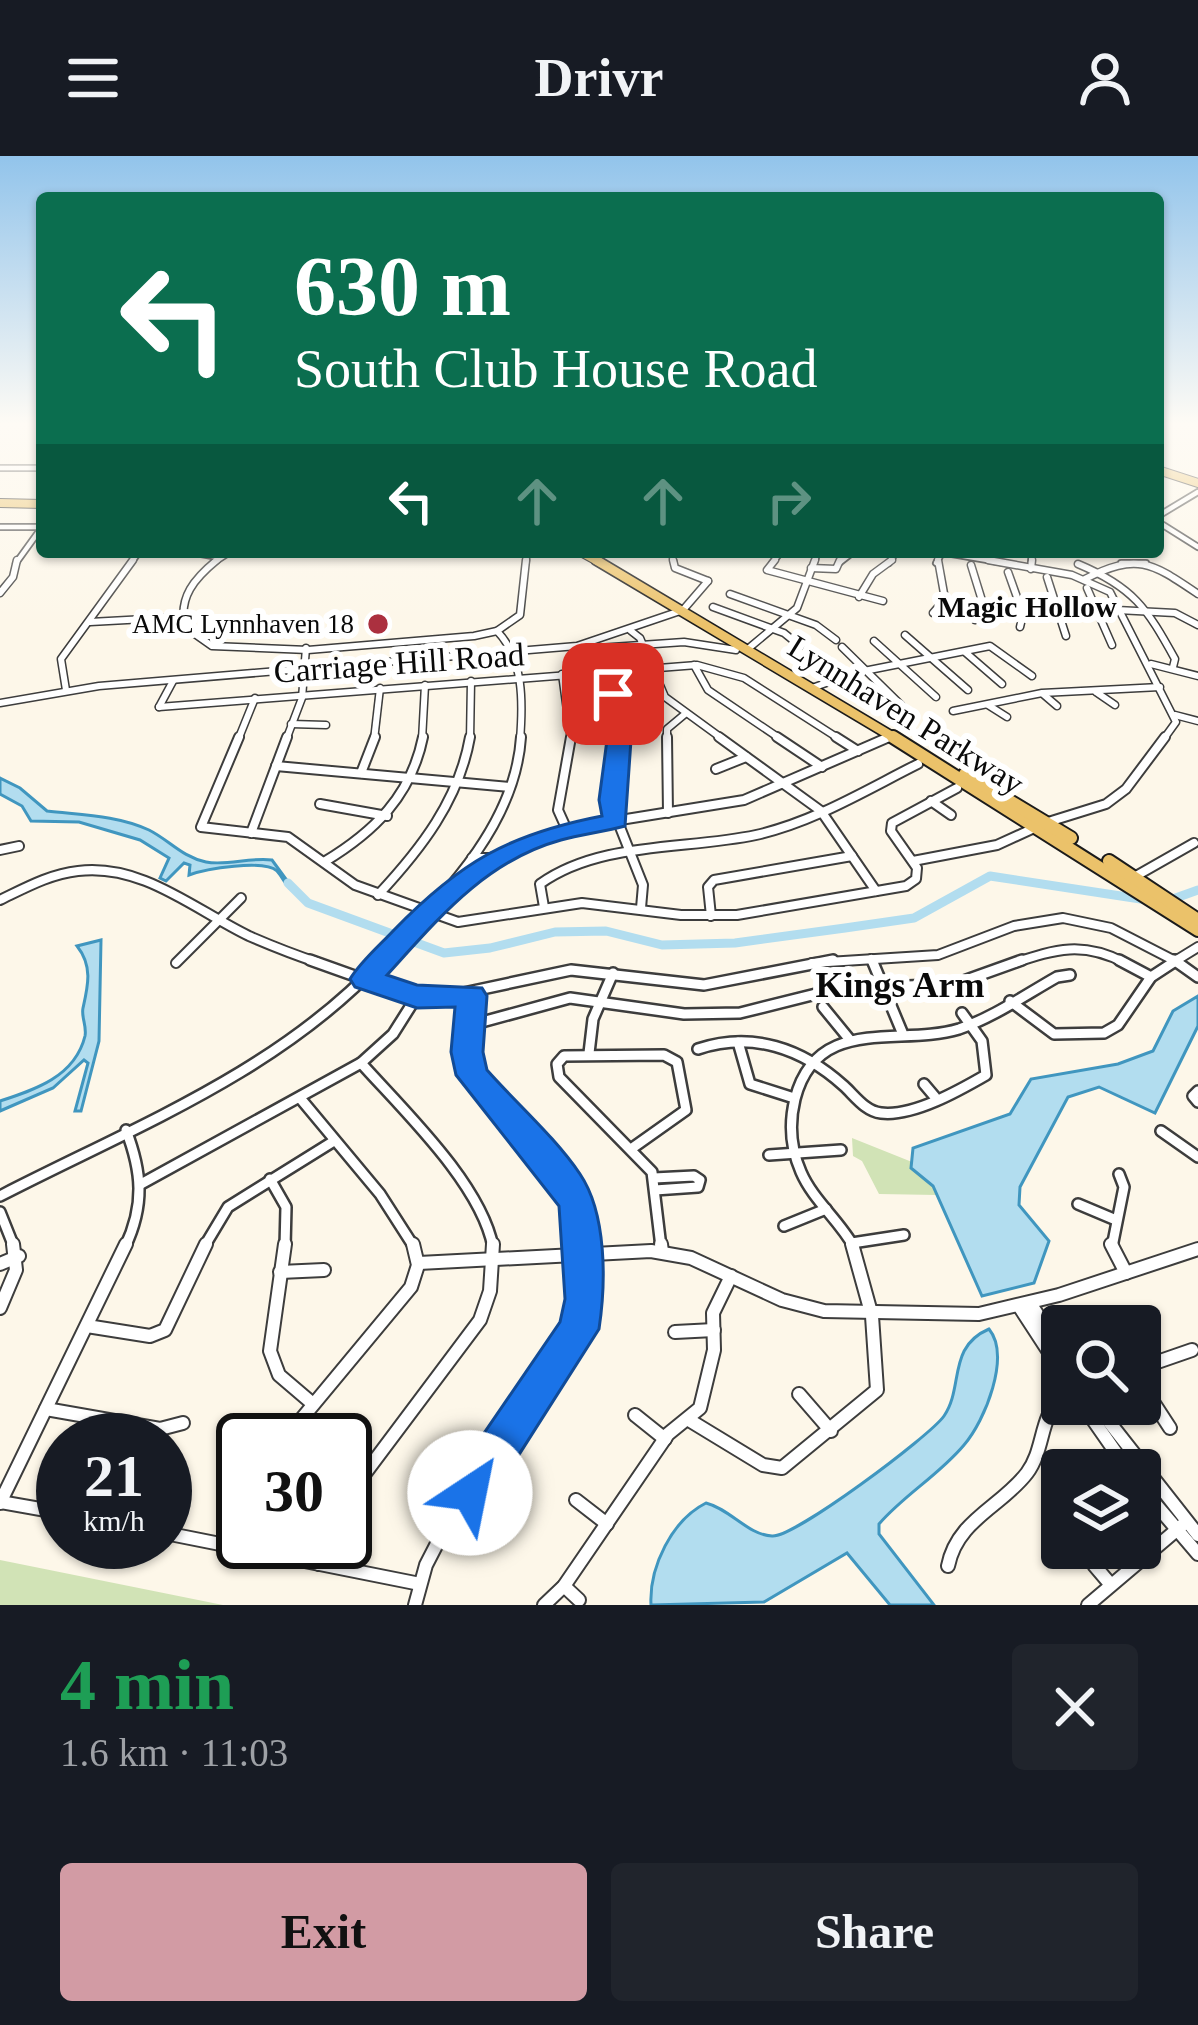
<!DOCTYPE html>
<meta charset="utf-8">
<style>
:root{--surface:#171b24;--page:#20242c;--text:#f1f3f6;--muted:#9ea1a6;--accent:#d29ba4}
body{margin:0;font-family:"Times New Roman",serif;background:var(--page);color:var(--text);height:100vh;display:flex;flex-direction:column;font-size:45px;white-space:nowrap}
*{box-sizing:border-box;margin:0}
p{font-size:39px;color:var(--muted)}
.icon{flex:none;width:66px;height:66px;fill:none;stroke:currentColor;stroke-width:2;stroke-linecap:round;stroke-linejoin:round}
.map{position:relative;height:1449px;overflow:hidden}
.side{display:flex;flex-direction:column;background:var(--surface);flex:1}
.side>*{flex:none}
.guide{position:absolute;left:36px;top:36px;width:1128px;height:366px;border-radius:12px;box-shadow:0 3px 9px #0004;background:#0b6e4f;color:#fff;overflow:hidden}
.buttons{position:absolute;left:1041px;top:1149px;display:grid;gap:24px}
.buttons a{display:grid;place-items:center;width:120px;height:120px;border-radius:12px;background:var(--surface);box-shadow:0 3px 9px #0004;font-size:60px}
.speed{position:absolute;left:36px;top:1257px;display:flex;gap:24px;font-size:60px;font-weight:700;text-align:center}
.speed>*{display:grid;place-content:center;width:156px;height:156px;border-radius:50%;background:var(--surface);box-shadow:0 3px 9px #0004;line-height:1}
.speed small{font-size:30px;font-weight:400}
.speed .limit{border:6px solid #111;border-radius:18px;background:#fff;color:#111}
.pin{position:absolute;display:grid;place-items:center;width:102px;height:102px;color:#fff;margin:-51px;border-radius:24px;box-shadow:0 6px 18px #0006}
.me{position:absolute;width:132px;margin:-66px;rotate:34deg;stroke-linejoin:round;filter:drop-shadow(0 0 9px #0008)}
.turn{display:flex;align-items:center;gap:42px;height:252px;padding:0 60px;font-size:54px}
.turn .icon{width:156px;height:156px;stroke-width:2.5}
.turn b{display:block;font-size:84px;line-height:102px}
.lanes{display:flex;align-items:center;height:114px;padding:0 60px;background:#0003;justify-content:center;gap:60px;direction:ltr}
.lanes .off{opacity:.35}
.round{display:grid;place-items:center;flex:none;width:126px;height:126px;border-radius:12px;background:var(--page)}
.summary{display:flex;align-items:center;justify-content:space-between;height:204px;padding:0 60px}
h1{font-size:72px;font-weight:700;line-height:90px;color:#1e9e55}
.cta{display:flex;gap:24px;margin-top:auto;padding:24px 60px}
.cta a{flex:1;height:138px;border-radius:12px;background:var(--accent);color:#111;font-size:48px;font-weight:700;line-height:138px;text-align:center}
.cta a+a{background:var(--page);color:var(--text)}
header{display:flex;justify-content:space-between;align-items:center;height:156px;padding:0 60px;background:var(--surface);font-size:54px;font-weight:700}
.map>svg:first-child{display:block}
.green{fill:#d1e3b6}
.water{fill:#b2ddef;stroke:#4096bf;stroke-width:3}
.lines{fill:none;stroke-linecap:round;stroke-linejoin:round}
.river{stroke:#b2ddef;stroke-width:9}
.minor-far4-casing{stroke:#3d3d3d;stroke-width:8}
.minor-far3-casing{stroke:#3d3d3d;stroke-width:9}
.minor-far2-casing{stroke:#3d3d3d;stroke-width:12}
.minor-far1-casing{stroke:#3d3d3d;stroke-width:14}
.minor-casing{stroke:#3d3d3d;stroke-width:16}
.major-far2-casing{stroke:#1b1b1b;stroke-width:10}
.major-far1-casing{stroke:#1b1b1b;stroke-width:12}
.major-casing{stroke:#1b1b1b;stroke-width:16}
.minor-far4{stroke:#fff;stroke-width:4.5}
.minor-far3{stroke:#fff;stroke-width:6}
.minor-far2{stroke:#fff;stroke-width:8}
.minor-far1{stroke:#fff;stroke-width:9}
.minor{stroke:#fff;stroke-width:12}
.major-far2{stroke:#ebc26a;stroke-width:8}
.major-far1{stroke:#ebc26a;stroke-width:9}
.major{stroke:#ebc26a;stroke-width:12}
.route{fill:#1a73e8;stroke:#114b97;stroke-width:3}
.poi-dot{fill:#ab303f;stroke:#fff;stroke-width:4.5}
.labels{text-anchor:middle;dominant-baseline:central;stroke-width:12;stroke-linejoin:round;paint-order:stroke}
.far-poi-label{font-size:27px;fill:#0a0a0a;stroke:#fff;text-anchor:end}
.far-neighbourhood-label{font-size:30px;font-weight:bold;fill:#0a0a0a;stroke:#fff}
.street-label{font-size:33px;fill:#0a0a0a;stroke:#fff}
.neighbourhood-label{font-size:36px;font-weight:bold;fill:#0a0a0a;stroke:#fff}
</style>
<header><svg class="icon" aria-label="menu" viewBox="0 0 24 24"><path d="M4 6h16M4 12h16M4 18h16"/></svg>Drivr<svg class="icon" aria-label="person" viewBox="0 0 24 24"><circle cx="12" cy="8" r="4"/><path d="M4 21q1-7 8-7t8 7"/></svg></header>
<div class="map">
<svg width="1198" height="1449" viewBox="0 0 1198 1449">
<rect width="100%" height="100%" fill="#fdf7e9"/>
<g class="green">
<polygon points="852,982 912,1006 911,1013 933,1029 937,1039 879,1038 862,1005 853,1000"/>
<polygon points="0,1404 223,1449 0,1449"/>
</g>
<g class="water">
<path d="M 0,622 L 20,632 L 47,655 C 80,659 117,659 149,674 C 169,684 182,701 206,706 C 227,710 250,701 272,704 L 296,737 C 285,731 285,724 277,715 C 264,703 205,713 189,719 L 190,709 L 184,707 L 166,725 L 160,722 L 169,702 L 140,684 L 79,666 L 31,665 L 22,650 L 0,638 Z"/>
<path d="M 101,784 L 99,885 L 81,955 L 75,955 L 88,907 L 84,904 L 53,932 L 0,955 L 0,945 C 34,934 75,921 85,880 C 87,870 81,861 83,852 C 88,830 93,810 77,790 Z"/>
<polygon points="1198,840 1198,870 1155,957 1099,931 1068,941 1020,1031 1019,1049 1049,1085 1034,1127 982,1140 933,1030 911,1012 913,992 1010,958 1031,923 1118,908 1153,895 1173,855"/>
<path d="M 989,1173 C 1011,1200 985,1265 964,1289 C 939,1319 904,1339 879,1368 L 879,1378 L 934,1449 L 890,1449 L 847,1397 L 764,1446 L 651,1449 C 649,1411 672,1364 706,1347 C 730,1353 748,1379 772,1380 C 794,1382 930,1280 944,1260 C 964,1231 947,1191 989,1173 Z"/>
</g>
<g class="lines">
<g class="river">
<polyline points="288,727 308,747 444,797 490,792 555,776 606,775 662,789 735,787 845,772 914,762 990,720 1147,744"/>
<polyline points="1170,744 1198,734"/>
</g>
<g class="minor-far4-casing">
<g id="minor-far4">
<polyline points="0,312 42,312"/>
<polyline points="1158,360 1198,336"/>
<polyline points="1163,369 1198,391"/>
<polyline points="0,371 41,371"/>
<polyline points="190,396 218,401"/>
<polyline points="671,396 674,407"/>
<polyline points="940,396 1005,407"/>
<polyline points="16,407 42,371"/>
<polyline points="131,407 139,396"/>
<polyline points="213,407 230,396"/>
<polyline points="526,407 527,396"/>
<polyline points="772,407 781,396"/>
<polyline points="814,407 818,396"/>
<polyline points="839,407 853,396"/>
<polyline points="889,407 896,396"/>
<polyline points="936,407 942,397"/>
<polyline points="1031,407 1032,396"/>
<polyline points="1121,407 1146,407"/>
</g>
</g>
<g class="minor-far3-casing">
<g id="minor-far3">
<path d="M 217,404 C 195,422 178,441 185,471 L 212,490 L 308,494 L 474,480 L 497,475 L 520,459 L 526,404"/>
<polyline points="673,404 675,412 708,425"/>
<polyline points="775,404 767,414 883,445"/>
<polyline points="988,404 1072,419 1110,436 1176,566 1163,584"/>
<path d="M 1078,408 C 1133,431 1147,452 1175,503 L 1173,511"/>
<polyline points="971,409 984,451 975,464"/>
<polyline points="811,412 836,413 840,404"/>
<polyline points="1031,413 1032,404"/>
<polyline points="1008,416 1023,458 1020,471"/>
<polyline points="1047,421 1066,480"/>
<path d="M 1085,423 C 1138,396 1152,407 1198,438"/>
<polyline points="1087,432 1112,489"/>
<polyline points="0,437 13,421 17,404"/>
<polyline points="730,438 816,469 836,484"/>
<polyline points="859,441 873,418 892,404"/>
<polyline points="944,445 1175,457 1198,469"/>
<polyline points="713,451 784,477 800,490"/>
<polyline points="933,457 945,443 938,404"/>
<polyline points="90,466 182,461"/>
<path d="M 497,475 C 524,503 523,547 520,584"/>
<polyline points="631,475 640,482 665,541 724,584"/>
<polyline points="905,479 968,534"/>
<polyline points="874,485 936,541"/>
<polyline points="842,491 901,549"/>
<polyline points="749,492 797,452 815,404"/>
<polyline points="583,493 684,486 736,494"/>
<polyline points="965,496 1002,528"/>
<polyline points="808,500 839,521"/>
<polyline points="1151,508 1198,520"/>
<polyline points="694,509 708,534 782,584"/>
<polyline points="606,515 619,584"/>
<polyline points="562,518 571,584"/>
<polyline points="812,532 854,517 990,490 1032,520"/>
<polyline points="66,534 61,503 133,404"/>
<polyline points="1096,536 1115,549"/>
<polyline points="1043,538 1057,550"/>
<polyline points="0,547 99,530 577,490 683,454 708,425"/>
<polyline points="988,549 1007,561"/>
<polyline points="159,551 697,509 744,522 841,584"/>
<polyline points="159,551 173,525"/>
<polyline points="953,555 1042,537 1160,531"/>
<polyline points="1175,559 1198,565"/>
<polyline points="291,568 326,569"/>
<polyline points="238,584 255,542"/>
<polyline points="286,584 302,542 306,492"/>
<polyline points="374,584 380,532"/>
<polyline points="422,584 425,529"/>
<polyline points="470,584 471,525"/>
<polyline points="667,584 667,573 685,558"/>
<polyline points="882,584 893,579"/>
</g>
</g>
<g class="minor-far2-casing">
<g id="minor-far2">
<polyline points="239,581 201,671 288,681 355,729 458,766 582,747 681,759 737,759 906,730 916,723 917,712 891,675 892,667 957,632"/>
<polyline points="618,581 612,651 643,729 641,752"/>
<polyline points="667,581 668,657"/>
<polyline points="719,581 821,655 876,735"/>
<polyline points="777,581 822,611"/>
<polyline points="836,581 858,595"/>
<polyline points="276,610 510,631"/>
<polyline points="716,613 746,601"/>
<polyline points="361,617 375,581"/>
<polyline points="931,645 951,659"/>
<polyline points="320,648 387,660"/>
<polyline points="567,674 558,654 571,581"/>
<polyline points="251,677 287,581"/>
<polyline points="0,694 19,690"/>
<polyline points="472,702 491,702 577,671 744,644 889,581"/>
<polyline points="913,705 997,689 1045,667 1106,648 1126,633 1165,581"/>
<path d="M 324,706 C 374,676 411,640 423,581"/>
<polyline points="1136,720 1194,687"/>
<polyline points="456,729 493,703"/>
<path d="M 378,739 C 421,693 459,644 470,581"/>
<path d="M 0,744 C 25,732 50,718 78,715 C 142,707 195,754 249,780 C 272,790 295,799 319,807"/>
<path d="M 544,751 L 540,728 C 600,685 686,694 756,679 C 814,666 866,634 918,608"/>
<polyline points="711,760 708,731 714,724 852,700"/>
<polyline points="871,803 873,807"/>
<polyline points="176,807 241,742"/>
<path d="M 379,807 C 439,744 515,673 521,581"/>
<polyline points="812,807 938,799 1014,770 1063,762 1111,772 1179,807"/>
<path d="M 1014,807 C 1056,793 1083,785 1125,807"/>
<polyline points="1172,807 1198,791"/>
</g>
</g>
<g class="minor-far1-casing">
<g id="minor-far1">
<polyline points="310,804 394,834 440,842 571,814 704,829 833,804"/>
<polyline points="872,804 902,876"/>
<polyline points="1119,804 1151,821"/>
<polyline points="1174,804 1198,821"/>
<polyline points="471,840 468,896 472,918 575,1042 579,1091"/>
<polyline points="1010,845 1054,878 1104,877 1118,869 1151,821 1177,804"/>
<polyline points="823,851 850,884"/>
<polyline points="471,869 570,842 684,858 740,857 836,833 955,828 1022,804"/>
<polyline points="738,886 750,928 794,942"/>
<path d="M 698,893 C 752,875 802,892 844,930 C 855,940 865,955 881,957 C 913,961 960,934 986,919 L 982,885 L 962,857"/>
<polyline points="589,897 593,863 613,817"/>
<path d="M 361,907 C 404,955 481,1028 493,1091"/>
<polyline points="924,928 935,941"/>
<polyline points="1198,935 1193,940 1198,946"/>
<polyline points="300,942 380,1038 414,1091"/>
<polyline points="1161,975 1198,1001"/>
<polyline points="631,993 686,954 677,906 664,899 564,900 557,908 559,921 652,1016 661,1091"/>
<polyline points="769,999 841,994"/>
<polyline points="654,1022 694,1020 700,1024 698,1031 655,1034"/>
<polyline points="270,1023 286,1051 285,1091"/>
<polyline points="141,1028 361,907 393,878 417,840"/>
<path d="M 0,1040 C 134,971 278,916 382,804"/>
<polyline points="1078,1048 1116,1064"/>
<polyline points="0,1056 14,1091"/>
<polyline points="784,1070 826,1053"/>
<polyline points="852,1087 904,1079"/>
<path d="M 125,1091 C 145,1049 142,1016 126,974"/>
<polyline points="204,1091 228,1051 334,985"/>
<path d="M 854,1091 C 839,1064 813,1044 801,1016 C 791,993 789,967 795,943 C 817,858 899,891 959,873 C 994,861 1025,839 1057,821 L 1070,819"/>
<polyline points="1112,1091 1124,1031 1119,1018"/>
</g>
</g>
<g class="minor-casing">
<g id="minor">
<polyline points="285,1088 270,1195 279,1219 313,1248"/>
<polyline points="661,1088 662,1096"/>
<polyline points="1111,1088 1126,1117"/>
<polyline points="419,1107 651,1095 691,1102 782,1144 824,1155 979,1158 1059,1139 1198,1093"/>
<polyline points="0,1108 19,1100"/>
<polyline points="280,1116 324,1114"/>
<polyline points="1030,1147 1062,1196"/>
<polyline points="1019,1150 1062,1216"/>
<polyline points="0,1152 16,1114 13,1088"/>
<polyline points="87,1170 150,1180 165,1174 206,1088"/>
<polyline points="675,1176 714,1174"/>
<polyline points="1140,1212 1192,1194"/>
<polyline points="1140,1226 1170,1272"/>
<polyline points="799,1238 831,1275"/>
<polyline points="1082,1248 1128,1314"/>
<polyline points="1095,1248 1198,1379"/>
<polyline points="46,1253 160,1273 183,1267"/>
<polyline points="635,1259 665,1283"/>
<polyline points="689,1264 763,1309 782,1312 877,1234 872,1160 852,1088"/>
<polyline points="284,1284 411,1131 418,1109 413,1088"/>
<polyline points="1140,1330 1198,1398"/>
<polyline points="345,1344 480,1164 490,1135 493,1088"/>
<polyline points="576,1344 607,1368"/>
<polyline points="0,1346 63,1357"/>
<polyline points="0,1347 126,1088"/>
<polyline points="165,1377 420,1428"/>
<polyline points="229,1390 243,1354"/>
<polyline points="319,1408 327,1386"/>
<polyline points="1094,1409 1111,1429"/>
<path d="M 948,1410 C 957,1364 1001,1351 1027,1317 C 1045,1293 1039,1261 1062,1240"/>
<polyline points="564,1430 579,1444"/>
<polyline points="415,1449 426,1409 443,1376 575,1181 584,1143 579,1088"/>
<polyline points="544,1449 564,1430 668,1278 700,1252 714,1194 713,1157 731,1120"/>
<polyline points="1088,1449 1186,1366"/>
</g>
</g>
<g class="major-far2-casing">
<g id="major-far2">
<polyline points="1158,314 1198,327"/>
<polyline points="0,347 42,348"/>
<polyline points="581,396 601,407"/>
</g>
</g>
<g class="major-far1-casing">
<polyline id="major-far1" points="596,404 898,584"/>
</g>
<g class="major-casing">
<g id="major">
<polyline points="893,581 1198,774"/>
<polyline points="965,618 1071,682"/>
<polyline points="1109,705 1198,764"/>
</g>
</g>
<use href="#minor-far4" class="minor-far4"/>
<use href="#minor-far3" class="minor-far3"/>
<use href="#minor-far2" class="minor-far2"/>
<use href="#minor-far1" class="minor-far1"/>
<use href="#minor" class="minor"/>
<use href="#major-far2" class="major-far2"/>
<use href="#major-far1" class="major-far1"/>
<use href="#major" class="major"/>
</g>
<linearGradient id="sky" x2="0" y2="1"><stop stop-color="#92c4eb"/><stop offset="0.57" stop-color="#fefbf5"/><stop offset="1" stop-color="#fefbf5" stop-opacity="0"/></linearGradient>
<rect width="1198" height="469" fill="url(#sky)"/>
<path class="route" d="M 613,532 L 624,538 L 631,584 L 625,670 C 604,676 582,678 561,684 C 485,705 438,763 387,819 L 417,829 L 482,832 L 487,840 L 483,896 L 487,914 C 517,948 555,981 580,1018 C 607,1058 606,1127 599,1173 L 485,1352 L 470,1359 L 454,1352 L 448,1337 L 454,1321 L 560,1166 L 565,1143 L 559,1050 L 456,919 L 451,896 L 455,851 L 417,852 L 355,831 L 350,823 C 361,805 379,790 394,774 C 460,706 509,678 602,660 L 599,644 L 607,584 L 602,538 Z"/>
<circle class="poi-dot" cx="378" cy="468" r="12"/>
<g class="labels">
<g class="far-poi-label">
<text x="354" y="468">AMC Lynnhaven 18</text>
</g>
<g class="far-neighbourhood-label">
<text x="1027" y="450">Magic Hollow</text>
</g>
<g class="street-label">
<text transform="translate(399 507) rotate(-4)">Carriage Hill Road</text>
<text transform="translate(906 559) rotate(32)">Lynnhaven Parkway</text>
</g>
<g class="neighbourhood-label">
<text x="900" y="829">Kings Arm</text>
</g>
</g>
</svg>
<div class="buttons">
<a><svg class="icon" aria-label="search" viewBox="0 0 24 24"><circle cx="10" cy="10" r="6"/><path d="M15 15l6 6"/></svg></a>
<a><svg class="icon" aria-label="layers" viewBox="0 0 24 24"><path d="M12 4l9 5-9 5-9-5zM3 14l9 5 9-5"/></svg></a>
</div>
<div class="speed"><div>21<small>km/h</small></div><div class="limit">30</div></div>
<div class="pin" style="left:613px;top:538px;background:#d93025"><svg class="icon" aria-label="arrive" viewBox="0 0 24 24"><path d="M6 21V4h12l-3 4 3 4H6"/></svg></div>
<svg class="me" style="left:470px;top:1337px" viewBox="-20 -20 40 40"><circle r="19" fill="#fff"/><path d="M0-13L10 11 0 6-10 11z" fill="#1a73e8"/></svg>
<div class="guide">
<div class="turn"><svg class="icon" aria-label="left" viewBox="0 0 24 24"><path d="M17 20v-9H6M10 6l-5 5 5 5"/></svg><div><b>630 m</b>South Club House Road</div></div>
<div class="lanes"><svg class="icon" aria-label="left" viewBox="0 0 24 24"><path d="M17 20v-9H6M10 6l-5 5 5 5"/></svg><svg class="icon off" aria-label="ahead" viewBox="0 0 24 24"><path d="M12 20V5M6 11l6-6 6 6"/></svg><svg class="icon off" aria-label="ahead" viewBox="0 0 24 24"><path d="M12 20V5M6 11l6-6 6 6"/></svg><svg class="icon off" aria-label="right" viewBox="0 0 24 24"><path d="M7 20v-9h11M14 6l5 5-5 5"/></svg></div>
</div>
</div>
<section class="side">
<div class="summary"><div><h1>4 min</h1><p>1.6 km · 11:03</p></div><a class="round"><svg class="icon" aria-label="close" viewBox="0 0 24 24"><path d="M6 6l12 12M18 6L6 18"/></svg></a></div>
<div class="cta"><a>Exit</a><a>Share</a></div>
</section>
